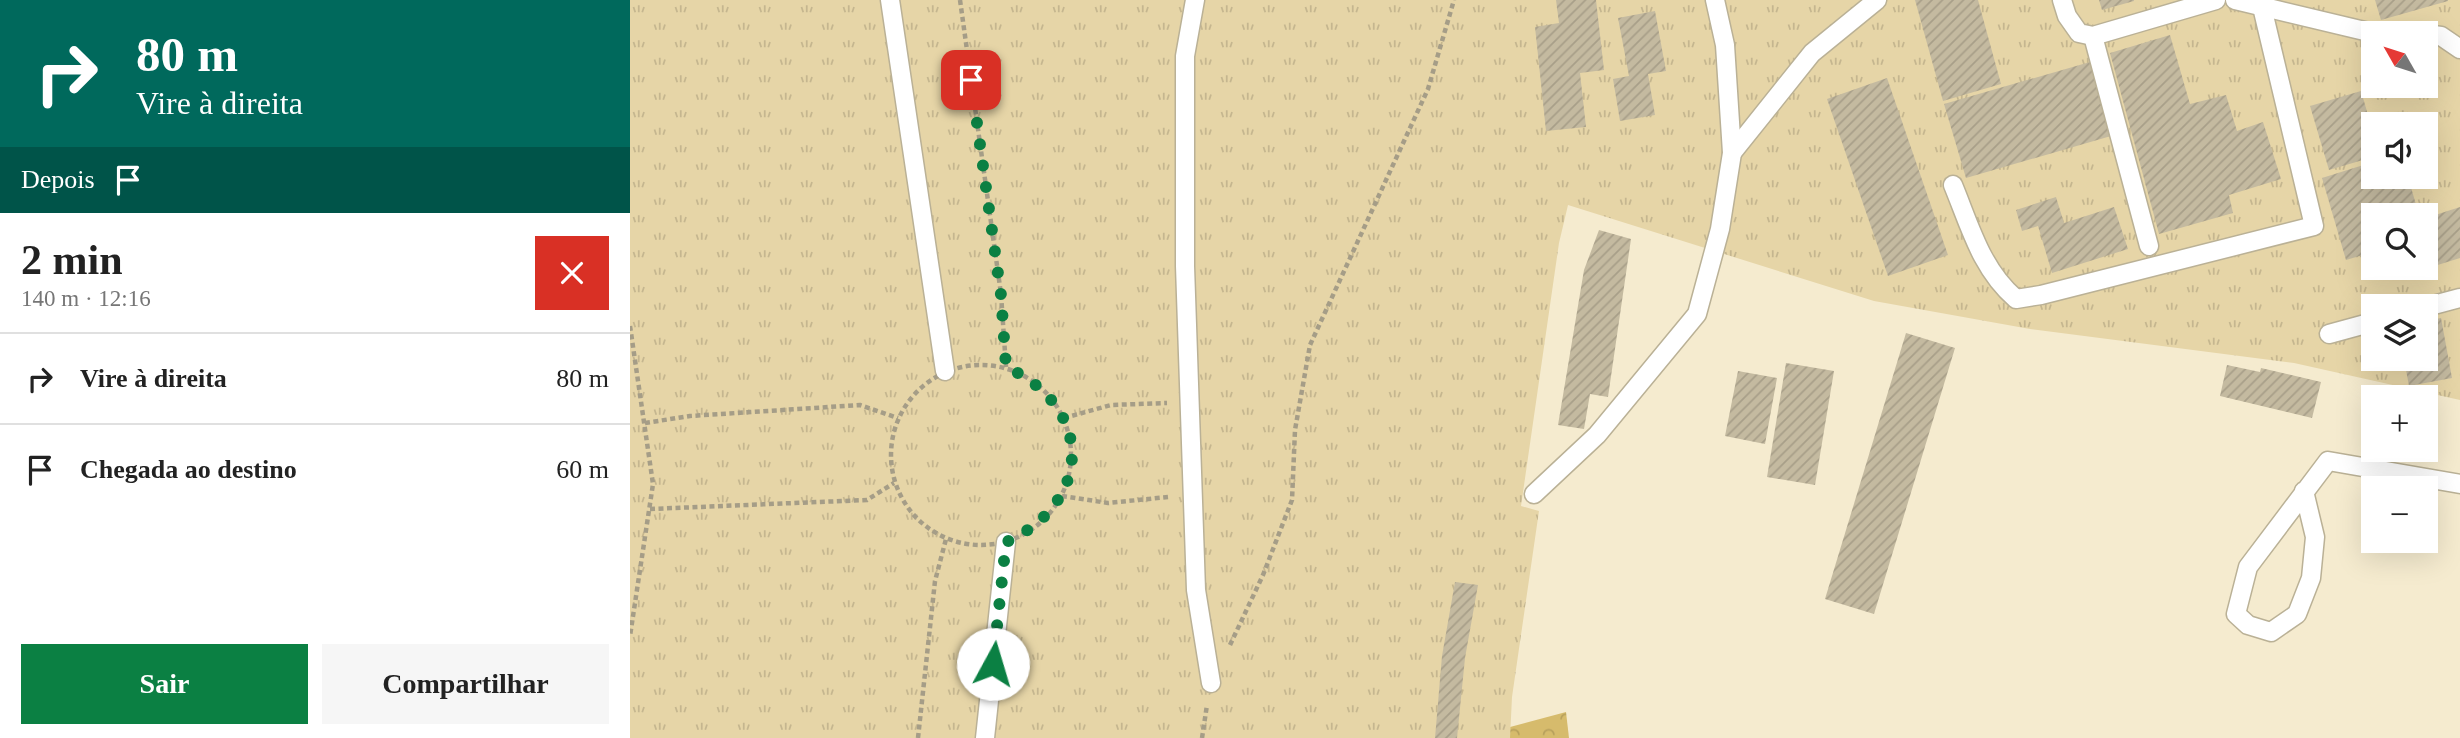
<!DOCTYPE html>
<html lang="pt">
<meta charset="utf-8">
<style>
:root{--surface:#fff;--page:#f6f6f6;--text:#222;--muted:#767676;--line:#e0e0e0;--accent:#0b8043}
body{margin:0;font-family:Georgia,serif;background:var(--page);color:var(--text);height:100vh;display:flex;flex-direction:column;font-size:26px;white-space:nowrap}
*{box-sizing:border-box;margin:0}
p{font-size:23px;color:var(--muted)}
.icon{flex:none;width:38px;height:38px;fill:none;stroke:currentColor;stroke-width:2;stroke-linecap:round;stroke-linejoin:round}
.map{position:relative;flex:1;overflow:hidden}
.panel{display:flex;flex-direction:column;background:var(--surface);width:630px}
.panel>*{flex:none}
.top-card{background:#00695c;color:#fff;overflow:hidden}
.needle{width:46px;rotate:309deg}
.controls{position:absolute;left:1731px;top:21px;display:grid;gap:14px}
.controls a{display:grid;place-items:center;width:77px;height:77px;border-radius:0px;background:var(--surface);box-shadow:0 7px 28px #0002;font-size:35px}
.pin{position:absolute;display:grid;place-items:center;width:60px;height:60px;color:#fff;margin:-30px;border-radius:14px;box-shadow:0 4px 10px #0006}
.me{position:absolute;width:77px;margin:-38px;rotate:6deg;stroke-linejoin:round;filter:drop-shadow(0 0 5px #0008)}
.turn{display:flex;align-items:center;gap:24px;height:147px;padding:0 21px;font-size:32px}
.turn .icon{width:91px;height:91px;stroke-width:2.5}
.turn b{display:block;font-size:49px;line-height:60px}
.then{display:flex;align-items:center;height:66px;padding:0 21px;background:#0003;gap:14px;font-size:26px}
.round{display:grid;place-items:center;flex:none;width:74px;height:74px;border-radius:0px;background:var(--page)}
.overview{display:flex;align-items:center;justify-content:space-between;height:119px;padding:0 21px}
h1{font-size:42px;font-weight:600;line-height:52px}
.cta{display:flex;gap:14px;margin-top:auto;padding:14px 21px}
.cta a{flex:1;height:80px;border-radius:0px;background:var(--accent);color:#fff;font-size:28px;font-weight:600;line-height:80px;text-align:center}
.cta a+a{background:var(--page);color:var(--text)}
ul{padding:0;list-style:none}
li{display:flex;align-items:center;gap:21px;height:91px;padding:0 21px;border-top:2px solid var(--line)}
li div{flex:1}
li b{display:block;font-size:26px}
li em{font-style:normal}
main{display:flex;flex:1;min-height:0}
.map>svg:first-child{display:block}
.forest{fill:url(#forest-crowns)}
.park{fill:url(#park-tufts);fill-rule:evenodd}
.building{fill:url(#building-hatch)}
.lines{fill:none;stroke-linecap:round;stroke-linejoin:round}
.service-casing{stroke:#bab196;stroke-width:21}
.path{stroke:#a59d87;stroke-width:4.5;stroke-dasharray:5 3.5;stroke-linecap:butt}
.service{stroke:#fff;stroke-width:18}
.route{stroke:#0b8043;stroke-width:12;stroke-dasharray:0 21.6}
</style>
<main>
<section class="panel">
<div class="top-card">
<div class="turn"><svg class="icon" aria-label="right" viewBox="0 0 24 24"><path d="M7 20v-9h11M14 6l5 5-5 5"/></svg><div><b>80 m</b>Vire à direita</div></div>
<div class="then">Depois<svg class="icon" aria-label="arrive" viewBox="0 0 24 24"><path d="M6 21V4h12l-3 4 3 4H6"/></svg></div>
</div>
<div class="overview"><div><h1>2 min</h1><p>140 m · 12:16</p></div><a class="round" style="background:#d93025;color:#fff"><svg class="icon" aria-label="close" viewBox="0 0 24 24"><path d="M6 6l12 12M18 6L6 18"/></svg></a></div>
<ul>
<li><svg class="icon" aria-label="right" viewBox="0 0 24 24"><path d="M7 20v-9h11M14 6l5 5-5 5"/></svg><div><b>Vire à direita</b></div><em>80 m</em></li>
<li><svg class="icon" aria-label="arrive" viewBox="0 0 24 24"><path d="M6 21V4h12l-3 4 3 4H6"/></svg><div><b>Chegada ao destino</b></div><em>60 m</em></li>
</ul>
<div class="cta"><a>Sair</a><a>Compartilhar</a></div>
</section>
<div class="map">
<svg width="1830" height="738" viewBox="0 0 1830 738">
<defs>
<pattern id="forest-crowns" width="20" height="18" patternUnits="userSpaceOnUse" patternTransform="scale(1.75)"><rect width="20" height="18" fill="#d6bb6c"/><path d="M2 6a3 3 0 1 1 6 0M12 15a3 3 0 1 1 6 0" fill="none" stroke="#b7a05c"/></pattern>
<pattern id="park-tufts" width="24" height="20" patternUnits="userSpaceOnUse" patternTransform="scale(1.75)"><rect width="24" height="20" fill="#e6d5a7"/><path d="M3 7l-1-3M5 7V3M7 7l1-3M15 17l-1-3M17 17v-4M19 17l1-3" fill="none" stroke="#c5b68f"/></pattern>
<pattern id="building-hatch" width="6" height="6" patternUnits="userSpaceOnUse" patternTransform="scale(1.75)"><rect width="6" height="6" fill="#c4baa0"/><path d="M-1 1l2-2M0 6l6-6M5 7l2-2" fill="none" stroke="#a89f89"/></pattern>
</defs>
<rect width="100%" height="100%" fill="#f5ebcf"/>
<polygon class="forest" points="936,712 939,738 850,738 850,735"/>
<path class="park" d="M 0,0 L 1830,0 L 1830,400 L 1664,363 L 1400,329 L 1244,301 L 938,205 L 929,243 L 891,506 L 909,511 L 882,697 L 880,738 L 0,738 ZM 1743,33 L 1796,33 L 1796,86 L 1743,86 ZM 1743,124 L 1796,124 L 1796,177 L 1743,177 ZM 1743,215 L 1796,215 L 1796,268 L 1743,268 ZM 1743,306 L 1796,306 L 1796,359 L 1743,359 Z"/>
<g class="building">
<polygon points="926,0 966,0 974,70 950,73 956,127 916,131 905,27 929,23"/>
<polygon points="1285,0 1348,0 1371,84 1313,101"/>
<polygon points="1469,0 1504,0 1504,1 1472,10"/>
<polygon points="1745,0 1818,0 1818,1 1751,20"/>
<polygon points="1025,11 1036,71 1018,74 1025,115 990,121 983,79 999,76 988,18"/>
<polygon points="1540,35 1560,104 1596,95 1607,131 1633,122 1651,179 1599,195 1603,213 1529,234 1480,53"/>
<polygon points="1460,62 1481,136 1336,178 1314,104"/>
<polygon points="1257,78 1318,255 1258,276 1197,99"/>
<polygon points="1731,91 1743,132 1743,157 1699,170 1680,106"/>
<polygon points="1743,162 1743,177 1778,177 1789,215 1743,215 1743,252 1716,260 1692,178"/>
<polygon points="1426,197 1434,223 1484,207 1498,249 1422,273 1408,226 1392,231 1386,210"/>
<polygon points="1830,207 1830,258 1798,268 1796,218"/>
<polygon points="969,230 1001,239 978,397 960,394 954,429 928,425 954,270"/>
<polygon points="1811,318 1822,378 1779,386 1774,359 1796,359 1796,321"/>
<polygon points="1276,333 1325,348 1244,614 1195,599"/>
<polygon points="1156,363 1204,371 1185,485 1137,477"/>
<polygon points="1597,365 1630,372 1631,368 1691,382 1682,418 1590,396"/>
<polygon points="1108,371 1147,378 1135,444 1095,436"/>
<polygon points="825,582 848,585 835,658 827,738 805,738 812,656"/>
</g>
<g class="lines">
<g class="service-casing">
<g id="service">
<polyline points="260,0 315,371"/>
<polyline points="565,0 555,56 555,266 566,590 581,683"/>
<polyline points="1432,0 1437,16 1449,33 1463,36 1586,0"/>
<polyline points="1605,0 1743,33"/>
<polyline points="1796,34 1811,36 1830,49"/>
<polyline points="1463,36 1519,246"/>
<polyline points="1102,153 1182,53 1247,0"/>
<path d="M 1323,185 C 1340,226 1351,269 1386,299 L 1411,295 L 1684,226 L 1632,7"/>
<polyline points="1796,307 1830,298"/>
<polyline points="1699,334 1743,322"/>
<polyline points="1674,491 1685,537 1681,578 1667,614 1641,632 1618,625 1606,614 1618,567 1698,461 1830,484"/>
<polyline points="904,494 967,435 1067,314 1090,229 1102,153 1095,45 1085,0"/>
<polyline points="355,738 376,542"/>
</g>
</g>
<g class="path">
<polyline points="330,0 371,294 376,367"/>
<polyline points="0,326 23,484 0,636"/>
<circle cx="351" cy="455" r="90"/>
<polyline points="434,418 481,405 537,403"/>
<polyline points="15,423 60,416 230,405 268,418"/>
<polyline points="432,496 478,503 538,497"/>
<polyline points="20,509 237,500 264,483"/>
<polyline points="600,645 633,575 662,500 665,430 680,345 798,89 824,0"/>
<polyline points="288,738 305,581 316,539"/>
<polyline points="572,738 577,705"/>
</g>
<use href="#service" class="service"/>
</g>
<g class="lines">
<path class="route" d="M 341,80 L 371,295 L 376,367 C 464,407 464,502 376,542 L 363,664"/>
</g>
</svg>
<div class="controls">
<a><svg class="needle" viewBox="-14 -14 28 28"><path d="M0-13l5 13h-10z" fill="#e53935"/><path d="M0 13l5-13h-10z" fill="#767676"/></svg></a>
<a><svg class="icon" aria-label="sound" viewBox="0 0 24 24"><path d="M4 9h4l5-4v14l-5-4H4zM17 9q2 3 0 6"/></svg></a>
<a><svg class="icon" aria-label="search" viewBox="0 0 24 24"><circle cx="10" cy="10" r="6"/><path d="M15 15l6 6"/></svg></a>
<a><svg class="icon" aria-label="layers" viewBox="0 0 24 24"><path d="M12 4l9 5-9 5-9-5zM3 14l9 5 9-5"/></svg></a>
<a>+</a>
<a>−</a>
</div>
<div class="pin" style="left:341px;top:80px;background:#d93025"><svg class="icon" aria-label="arrive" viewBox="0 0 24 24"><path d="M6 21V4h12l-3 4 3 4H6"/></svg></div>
<svg class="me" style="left:363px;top:664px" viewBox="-20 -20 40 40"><circle r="19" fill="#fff"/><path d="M0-13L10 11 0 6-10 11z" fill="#0b8043"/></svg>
</div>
</main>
